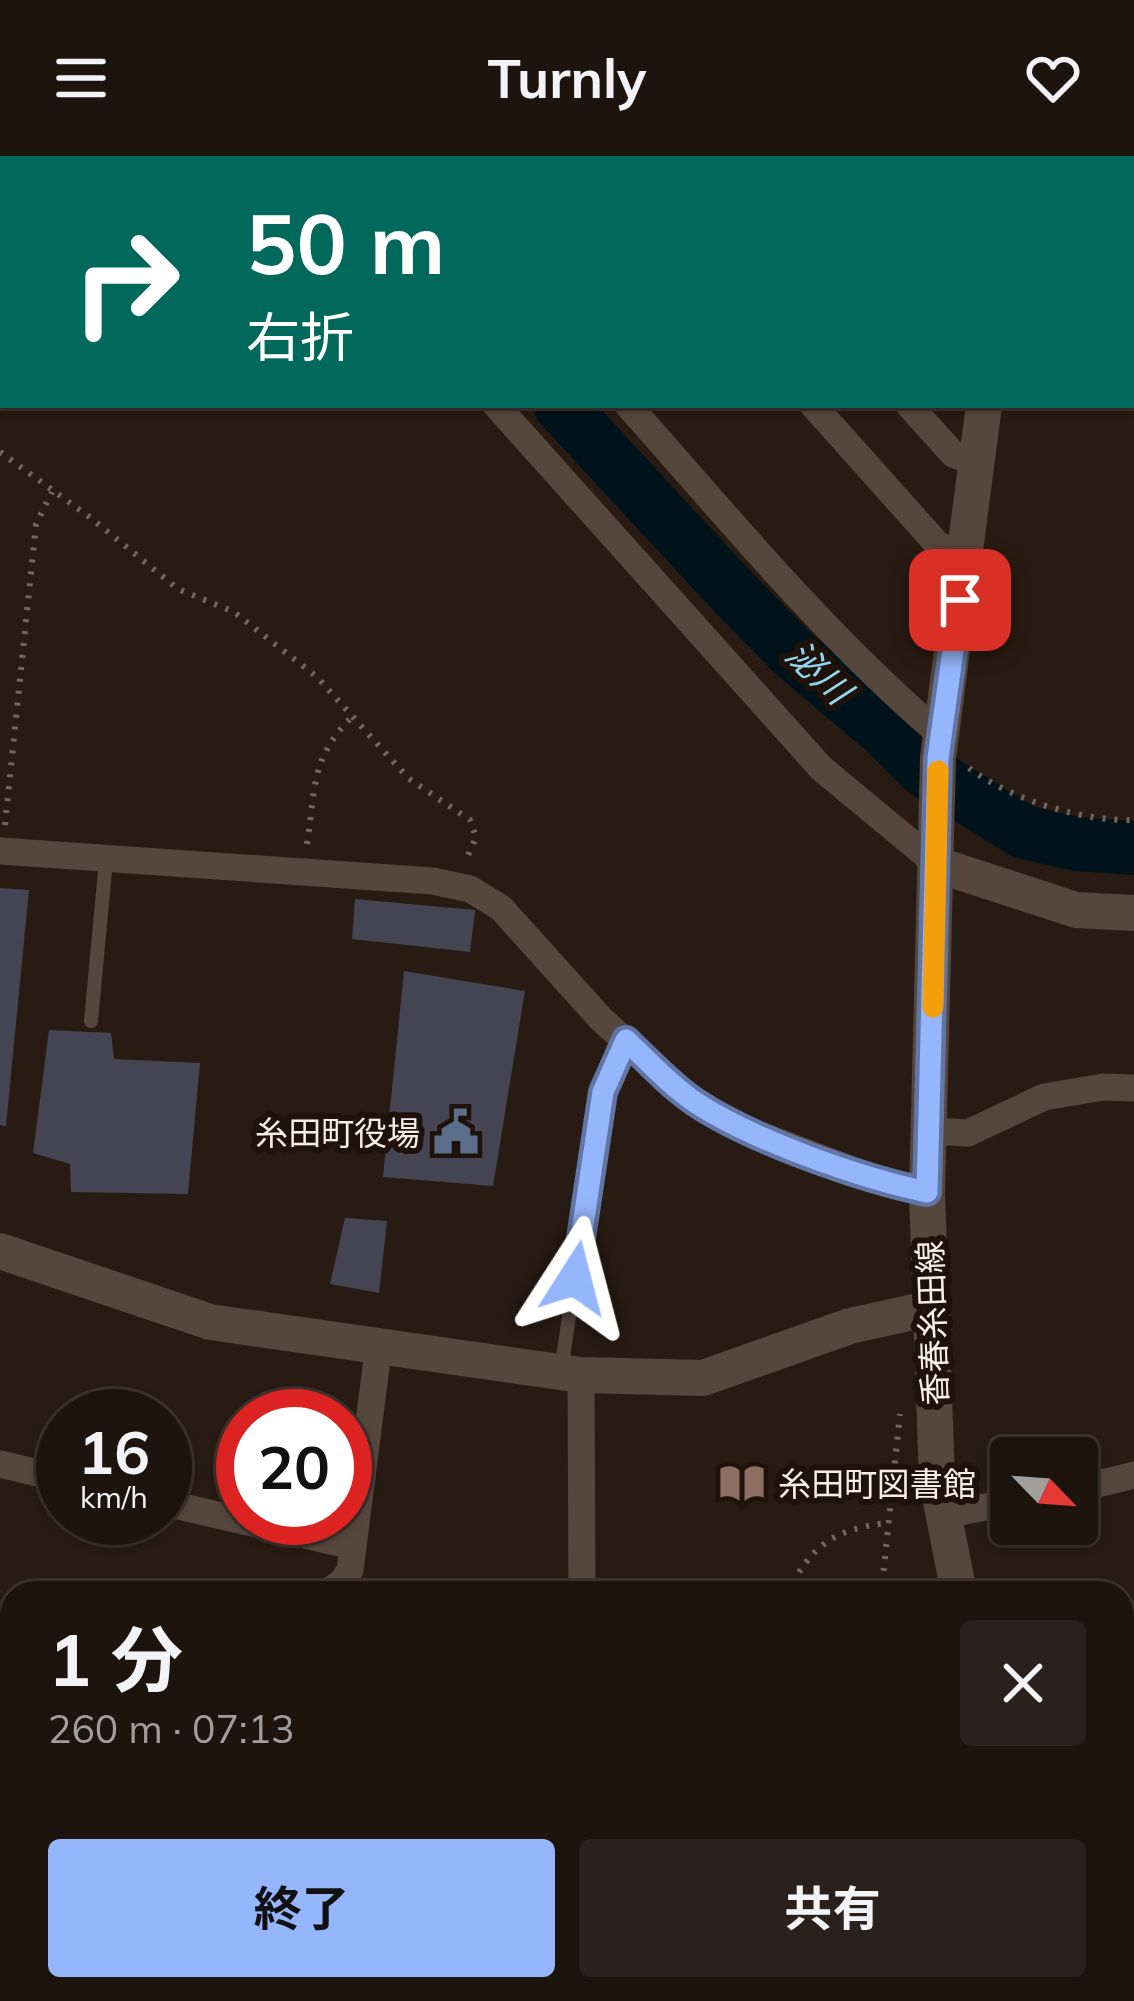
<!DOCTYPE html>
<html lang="ja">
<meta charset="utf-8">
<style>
:root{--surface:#1e140e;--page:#2b211c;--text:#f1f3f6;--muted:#a19e9e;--line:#3c332e;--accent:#95b6fd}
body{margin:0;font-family:Mulish,"Noto Sans JP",sans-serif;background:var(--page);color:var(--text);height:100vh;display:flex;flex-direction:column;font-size:45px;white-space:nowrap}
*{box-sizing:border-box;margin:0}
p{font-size:39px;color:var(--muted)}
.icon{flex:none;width:66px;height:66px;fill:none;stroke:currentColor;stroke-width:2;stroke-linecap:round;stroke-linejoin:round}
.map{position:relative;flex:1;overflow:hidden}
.side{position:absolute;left:0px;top:1425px;width:1134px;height:420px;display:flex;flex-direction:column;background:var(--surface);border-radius:36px 36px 0 0;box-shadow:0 3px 9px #0004,0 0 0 3px var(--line)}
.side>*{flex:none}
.banner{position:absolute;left:0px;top:0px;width:1134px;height:252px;box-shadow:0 3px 9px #0004,0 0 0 3px var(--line);background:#00695c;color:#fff;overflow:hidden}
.needle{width:78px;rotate:115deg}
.buttons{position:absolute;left:990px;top:1281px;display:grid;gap:24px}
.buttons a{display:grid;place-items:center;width:108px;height:108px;border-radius:12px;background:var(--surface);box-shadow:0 3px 9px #0004,0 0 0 3px var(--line);font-size:60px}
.speed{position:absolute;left:36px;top:1233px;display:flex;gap:24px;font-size:60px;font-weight:700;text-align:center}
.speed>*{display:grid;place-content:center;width:156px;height:156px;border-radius:50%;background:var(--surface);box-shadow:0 3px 9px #0004,0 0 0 3px var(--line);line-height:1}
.speed small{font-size:30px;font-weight:400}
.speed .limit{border:18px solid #d22;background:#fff;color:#111}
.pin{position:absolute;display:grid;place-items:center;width:102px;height:102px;color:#fff;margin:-51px;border-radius:24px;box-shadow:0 6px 18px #0006}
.me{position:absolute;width:132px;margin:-66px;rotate:9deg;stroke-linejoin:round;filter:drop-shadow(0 0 9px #0008)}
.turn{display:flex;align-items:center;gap:42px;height:252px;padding:0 48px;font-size:54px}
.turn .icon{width:156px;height:156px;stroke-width:2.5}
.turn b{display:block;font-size:84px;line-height:102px}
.round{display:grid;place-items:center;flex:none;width:126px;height:126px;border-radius:12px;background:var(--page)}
.overview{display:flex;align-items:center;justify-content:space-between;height:204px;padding:0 48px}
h1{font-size:72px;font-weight:700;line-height:90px}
.cta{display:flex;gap:24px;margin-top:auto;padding:24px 48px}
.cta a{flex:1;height:138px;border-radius:12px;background:var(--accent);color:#111;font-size:48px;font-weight:700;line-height:138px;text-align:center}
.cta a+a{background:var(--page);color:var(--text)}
header{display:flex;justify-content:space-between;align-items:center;height:156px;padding:0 48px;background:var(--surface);font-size:54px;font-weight:700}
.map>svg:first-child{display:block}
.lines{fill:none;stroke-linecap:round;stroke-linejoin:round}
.river{stroke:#00131b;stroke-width:54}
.building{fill:#454453}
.path{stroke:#726660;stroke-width:6;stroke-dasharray:3 9;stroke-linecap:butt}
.lane{stroke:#56473e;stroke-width:14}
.street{stroke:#56473e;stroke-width:27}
.secondary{stroke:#56473e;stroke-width:36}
.route-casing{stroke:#6176a4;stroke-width:30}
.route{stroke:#95b6fd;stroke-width:21}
.slow{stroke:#f59e0b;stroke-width:21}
.labels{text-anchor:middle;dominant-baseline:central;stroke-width:12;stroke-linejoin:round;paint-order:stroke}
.poi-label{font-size:33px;fill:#f8eee9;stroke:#1e120a;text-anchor:end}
.street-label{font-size:33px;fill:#f8eee9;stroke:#1e120a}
.water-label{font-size:36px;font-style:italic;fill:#93d5ed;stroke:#1e120a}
</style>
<header><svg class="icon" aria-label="menu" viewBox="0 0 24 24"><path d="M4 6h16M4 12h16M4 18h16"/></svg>Turnly<svg class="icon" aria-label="heart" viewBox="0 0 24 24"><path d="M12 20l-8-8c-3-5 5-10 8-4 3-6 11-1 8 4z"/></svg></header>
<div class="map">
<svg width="1134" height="1845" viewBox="0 0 1134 1845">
<rect width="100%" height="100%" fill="#281b13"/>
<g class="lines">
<g class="river">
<polyline points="331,0 333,3"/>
<polyline points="560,249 733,436 795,499 884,574 924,614 1024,676 1077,688 1134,692"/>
</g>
</g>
<g class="building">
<polygon points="0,732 29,734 6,970 0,969"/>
<polygon points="355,743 475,754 470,796 352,783"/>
<polygon points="404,815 525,835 493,1030 383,1021"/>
<polygon points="49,874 111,877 114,903 200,907 188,1038 71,1036 70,1008 33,997"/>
<polygon points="345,1062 387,1065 379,1137 330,1128"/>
</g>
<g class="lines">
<g class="path">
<polyline points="1131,83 1134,83"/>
<polyline points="0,296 91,362 178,433 234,456 317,521 408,622 470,664 476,681 466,704"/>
<path d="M 969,612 C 1009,643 1084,666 1134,664"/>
<polyline points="5,669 36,368 52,336"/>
<path d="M 307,688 C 316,631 310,602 353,560"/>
<path d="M 787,1437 C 812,1389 834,1373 887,1367"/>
<polyline points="891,1437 883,1421 900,1258"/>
</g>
<g class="lane">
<polyline points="91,865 106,704"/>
<polyline points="561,1214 603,936 625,884"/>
</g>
<g class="street">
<polyline points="287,0 289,3"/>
<polyline points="415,0 417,3"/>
<polyline points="729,3 730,0"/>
<polyline points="496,249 821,612 938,709"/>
<path d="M 628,249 C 729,363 826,481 942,580"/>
<polyline points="813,249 938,389 966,398"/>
<polyline points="909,249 953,298 977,307"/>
<polyline points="0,695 433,725 470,733 501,752 602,864 690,943 731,968 889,1028 927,1037"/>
<polyline points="929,975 968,977 1044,941 1103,931 1134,932"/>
<polyline points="581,1219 582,1437"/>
<polyline points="0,1308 63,1323"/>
<polyline points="1077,1333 1134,1319"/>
<polyline points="165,1347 353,1390"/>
<polyline points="944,1359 1011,1346"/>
<polyline points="327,1437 343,1425 350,1414 379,1188"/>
<polyline points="0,1517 12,1519"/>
<polyline points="1122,1648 1134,1646"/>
<polyline points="0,1762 12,1735"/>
<polyline points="792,1833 810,1845"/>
<polyline points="75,1845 79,1833"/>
<polyline points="584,1845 588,1833"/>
<polyline points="883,1845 884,1833"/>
</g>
<g class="secondary">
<polyline points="1015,3 1016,0"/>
<polyline points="938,709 1076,754 1134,757"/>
<polyline points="0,1095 210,1166 581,1219 703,1222 850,1170 932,1152"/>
<polyline points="959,1437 937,1325 927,1037 938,602 984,249"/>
<polyline points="1063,1833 1067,1845"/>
</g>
</g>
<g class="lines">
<g class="route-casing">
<path id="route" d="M 575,1122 L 603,936 L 626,884 C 648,905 670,929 695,946 C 752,984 860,1022 927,1036 L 938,602 L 960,444"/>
</g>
<use href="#route" class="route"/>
<polyline class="slow" points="933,851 938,615"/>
</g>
<defs>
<g id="civic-bare" transform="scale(3.6)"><path d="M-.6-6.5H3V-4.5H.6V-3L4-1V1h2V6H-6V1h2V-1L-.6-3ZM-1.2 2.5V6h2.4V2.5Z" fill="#5c6f8a" stroke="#1e120a" stroke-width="2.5" paint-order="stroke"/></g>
<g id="library-bare" transform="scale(3.6)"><path d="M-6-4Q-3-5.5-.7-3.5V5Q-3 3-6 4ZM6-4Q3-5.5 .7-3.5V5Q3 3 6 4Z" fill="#8d6e63" stroke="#1e120a" stroke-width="2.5" paint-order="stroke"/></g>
</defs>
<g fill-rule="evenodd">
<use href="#civic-bare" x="456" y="976"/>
<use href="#library-bare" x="742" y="1327"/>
</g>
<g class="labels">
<g class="poi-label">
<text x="420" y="976">糸田町役場</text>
<text x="778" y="1327" text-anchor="start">糸田町図書館</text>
</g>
<g class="street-label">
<text transform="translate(932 1167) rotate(-92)">香春糸田線</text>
</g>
<g class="water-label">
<text transform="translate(819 516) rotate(43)">泌川</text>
</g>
</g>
</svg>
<div class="buttons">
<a><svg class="needle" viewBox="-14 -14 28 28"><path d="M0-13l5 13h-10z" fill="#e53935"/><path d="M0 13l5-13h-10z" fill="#a19e9e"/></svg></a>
</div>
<div class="speed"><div>16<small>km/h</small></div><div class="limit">20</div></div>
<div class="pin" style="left:960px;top:444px;background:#d93025"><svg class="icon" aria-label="arrive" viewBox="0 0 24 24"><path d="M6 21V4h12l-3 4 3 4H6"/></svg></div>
<svg class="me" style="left:575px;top:1122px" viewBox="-20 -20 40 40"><path d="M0-17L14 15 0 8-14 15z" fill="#95b6fd" stroke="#fff" stroke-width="4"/></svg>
<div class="banner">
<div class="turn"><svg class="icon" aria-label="right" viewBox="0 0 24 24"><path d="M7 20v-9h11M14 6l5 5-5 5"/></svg><div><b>50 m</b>右折</div></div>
</div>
<section class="side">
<div class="overview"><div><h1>1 分</h1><p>260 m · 07:13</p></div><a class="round"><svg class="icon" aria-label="close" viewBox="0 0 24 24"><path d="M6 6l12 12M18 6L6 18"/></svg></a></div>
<div class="cta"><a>終了</a><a>共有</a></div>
</section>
</div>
